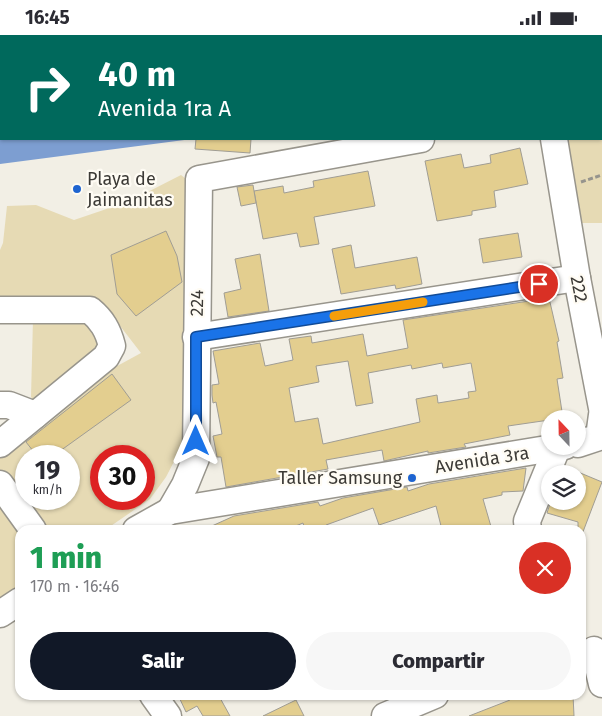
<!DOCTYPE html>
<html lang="es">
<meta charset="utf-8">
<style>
:root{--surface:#fff;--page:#f7f7f7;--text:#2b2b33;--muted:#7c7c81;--accent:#111827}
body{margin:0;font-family:"Fira Sans",sans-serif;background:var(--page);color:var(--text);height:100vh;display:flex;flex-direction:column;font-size:19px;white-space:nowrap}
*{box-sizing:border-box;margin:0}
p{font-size:16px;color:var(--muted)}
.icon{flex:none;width:28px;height:28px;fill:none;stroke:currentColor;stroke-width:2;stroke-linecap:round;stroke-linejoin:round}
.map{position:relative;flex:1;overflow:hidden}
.side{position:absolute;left:15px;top:490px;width:571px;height:175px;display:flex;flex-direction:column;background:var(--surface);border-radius:15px;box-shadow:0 1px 4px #0004}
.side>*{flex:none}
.guide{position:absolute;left:0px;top:0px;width:602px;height:105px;box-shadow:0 1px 4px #0004;background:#00695c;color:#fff;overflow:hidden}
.needle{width:32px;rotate:338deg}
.controls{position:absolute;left:541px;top:375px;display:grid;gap:10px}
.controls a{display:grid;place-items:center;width:45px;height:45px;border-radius:50%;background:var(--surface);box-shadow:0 1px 4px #0004;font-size:25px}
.speed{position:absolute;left:15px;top:410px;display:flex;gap:10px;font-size:25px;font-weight:700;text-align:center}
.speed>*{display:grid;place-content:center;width:65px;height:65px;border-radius:50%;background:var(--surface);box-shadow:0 1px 4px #0004;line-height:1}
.speed small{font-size:12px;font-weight:400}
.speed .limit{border:8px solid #d22;background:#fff;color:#111}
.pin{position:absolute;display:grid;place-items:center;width:42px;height:42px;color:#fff;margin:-21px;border:2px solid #fff;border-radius:50%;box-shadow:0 1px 5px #0007}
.me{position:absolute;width:55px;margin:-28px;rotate:0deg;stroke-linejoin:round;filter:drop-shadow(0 0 4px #0008)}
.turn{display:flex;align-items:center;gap:18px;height:105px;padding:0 15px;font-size:22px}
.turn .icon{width:65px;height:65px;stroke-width:2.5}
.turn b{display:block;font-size:35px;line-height:42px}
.round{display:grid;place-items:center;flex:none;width:52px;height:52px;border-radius:26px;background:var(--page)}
.head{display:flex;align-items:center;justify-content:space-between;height:85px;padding:0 15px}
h1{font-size:30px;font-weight:800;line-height:38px;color:#1e9e55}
.action{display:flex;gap:10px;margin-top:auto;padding:10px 15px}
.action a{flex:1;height:58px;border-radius:30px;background:var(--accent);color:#fff;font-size:20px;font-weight:800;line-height:58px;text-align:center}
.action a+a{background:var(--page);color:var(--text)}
.status{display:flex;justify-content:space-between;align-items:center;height:35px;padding:0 25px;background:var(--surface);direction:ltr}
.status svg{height:14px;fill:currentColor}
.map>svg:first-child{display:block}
.green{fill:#e6dab4;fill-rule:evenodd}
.water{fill:#7d9ed1}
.building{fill:#e3ce8f;stroke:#a09d94;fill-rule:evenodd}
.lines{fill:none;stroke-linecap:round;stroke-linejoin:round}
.minor-casing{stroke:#98958c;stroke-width:29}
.path{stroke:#96948d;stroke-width:3;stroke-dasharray:5 2.5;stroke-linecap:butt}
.minor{stroke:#fff;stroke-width:26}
.route-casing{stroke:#114b97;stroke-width:12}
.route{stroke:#1a73e8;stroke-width:9}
.slow{stroke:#f59e0b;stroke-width:9}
.poi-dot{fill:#1e64d0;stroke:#fffcf4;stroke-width:2}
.labels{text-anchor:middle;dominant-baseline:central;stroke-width:4.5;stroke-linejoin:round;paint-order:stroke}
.poi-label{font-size:18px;fill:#3c3a36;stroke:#fffcf4;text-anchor:start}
.street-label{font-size:18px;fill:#3c3a36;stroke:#fffcf4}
</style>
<div class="status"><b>16:45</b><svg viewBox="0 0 49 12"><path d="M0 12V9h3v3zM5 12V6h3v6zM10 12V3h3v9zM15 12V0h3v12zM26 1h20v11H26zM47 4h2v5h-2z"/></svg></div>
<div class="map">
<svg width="602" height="681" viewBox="0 0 602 681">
<rect width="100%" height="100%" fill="#f2efe5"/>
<g class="green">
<polygon points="602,70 602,188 568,188 554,104 601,104"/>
<path d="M 181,140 L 186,144 L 186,364 L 181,413 L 166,442 L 150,464 L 105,495 L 50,495 L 22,460 L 20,552 L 0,565 L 0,418 L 108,336 L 141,318 L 107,274 L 94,264 L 9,261 L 0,264 L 0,215 L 3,208 L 7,171 L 36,170 L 74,185 L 130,166 ZM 26,421 L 69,421 L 69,464 L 26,464 ZM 101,421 L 144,421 L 144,464 L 101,464 Z"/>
<polygon points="78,283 98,293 99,314 34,366 31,362 33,284"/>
</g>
<polygon class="water" points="0,0 360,0 360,1 1,1 1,104 192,104 0,129"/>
<g class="building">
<polygon points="196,104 251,104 250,118 195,114"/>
<polygon points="520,113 528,149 494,156 496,172 472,176 472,180 437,186 425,126 461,119 464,133 491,128 490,120"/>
<polygon points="368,136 375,171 314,182 319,209 300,212 297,198 263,204 254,156 283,151 284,158 314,152 313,146"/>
<polygon points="253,150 256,168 241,171 237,152"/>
<polygon points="166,196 177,221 182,247 136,281 117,259 111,220"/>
<polygon points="518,198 522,222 483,228 479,204"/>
<polygon points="351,210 355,233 417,222 422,249 396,254 395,250 341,259 332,214"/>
<polygon points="260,219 269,276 228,282 224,258 241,254 235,224"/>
<path d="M 549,263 L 559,306 L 557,307 L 563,343 L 557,344 L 563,383 L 508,391 L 510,400 L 464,409 L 466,412 L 428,418 L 428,416 L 384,426 L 382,415 L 326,425 L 328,434 L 226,452 L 221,422 L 217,422 L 213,401 L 222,399 L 216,367 L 213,368 L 212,360 L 212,350 L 219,349 L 213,316 L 260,308 L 265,331 L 293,325 L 289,304 L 311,301 L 312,308 L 363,299 L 367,321 L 408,313 L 403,285 ZM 348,326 L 356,371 L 373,368 L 368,338 L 411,330 L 412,334 L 442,328 L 443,333 L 471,328 L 476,356 L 468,357 L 469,363 L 438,368 L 437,360 L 416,364 L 420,387 L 323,409 L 318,383 L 295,387 L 289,353 L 319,347 L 316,331 Z"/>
<polygon points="112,339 131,365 53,421 37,421 26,407"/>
<polygon points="526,433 523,456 502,457 502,460 483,464 492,495 442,495 436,471 379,490 373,473 326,490 327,495 305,495 303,488 286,495 203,495 234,481 318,467 320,471 343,463 407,452 408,456 429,449"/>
<polygon points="578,437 602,447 581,502 581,495 578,495 578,487 547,478 551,466 578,466"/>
<polygon points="178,660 222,660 219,661 230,681 203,681 197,671 186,677"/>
<polygon points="508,660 573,660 574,681 469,681 510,665"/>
<polygon points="296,665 304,681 263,681"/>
</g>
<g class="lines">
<g class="minor-casing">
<g id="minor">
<polyline points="601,70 602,70"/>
<polyline points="554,104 577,243 602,373"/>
<path d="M 0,275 L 90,275 C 102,285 108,295 112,311 L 106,322 L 0,409"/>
<polyline points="196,302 577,243"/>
<polyline points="0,370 9,370 35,380"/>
<polyline points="578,409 599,402 602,380"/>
<polyline points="0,449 33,495"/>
<polyline points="170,476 185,450 196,423 199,144 421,104"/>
<polyline points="136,495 170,476 565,411"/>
<polyline points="528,495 527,486 557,413"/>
<polyline points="0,579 20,566"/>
<polyline points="594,615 602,649"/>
<polyline points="153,660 168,681"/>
<polyline points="385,681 435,660"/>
</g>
</g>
<polyline class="path" points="581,147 602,140"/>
<use href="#minor" class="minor"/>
</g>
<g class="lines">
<g class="route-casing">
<polyline id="route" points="196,406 196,302 539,249"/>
</g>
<use href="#route" class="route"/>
<polyline class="slow" points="334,281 423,267"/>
</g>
<g class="poi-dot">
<circle cx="77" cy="154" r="5"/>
<circle cx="412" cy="443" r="5"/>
</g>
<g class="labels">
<g class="poi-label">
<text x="87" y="144">Playa de<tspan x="87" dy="21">Jaimanitas</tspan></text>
<text x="402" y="443" text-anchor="end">Taller Samsung</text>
</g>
<g class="street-label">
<text transform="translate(579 254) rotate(79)">222</text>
<text transform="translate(197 268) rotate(-89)">224</text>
<text transform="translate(482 425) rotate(-9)">Avenida 3ra</text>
</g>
</g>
</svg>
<div class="controls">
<a><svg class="needle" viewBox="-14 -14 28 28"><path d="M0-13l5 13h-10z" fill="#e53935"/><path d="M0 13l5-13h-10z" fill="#7c7c81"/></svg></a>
<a><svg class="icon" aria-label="layers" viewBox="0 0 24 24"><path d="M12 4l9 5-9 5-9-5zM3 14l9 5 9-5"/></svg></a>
</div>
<div class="speed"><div>19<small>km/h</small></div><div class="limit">30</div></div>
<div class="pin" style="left:539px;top:249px;background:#d93025"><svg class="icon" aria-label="arrive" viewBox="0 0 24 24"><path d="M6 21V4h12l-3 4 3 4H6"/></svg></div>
<svg class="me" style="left:196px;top:406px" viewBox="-20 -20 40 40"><path d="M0-17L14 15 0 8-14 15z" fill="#1a73e8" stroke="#fff" stroke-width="4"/></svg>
<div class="guide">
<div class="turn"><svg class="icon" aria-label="right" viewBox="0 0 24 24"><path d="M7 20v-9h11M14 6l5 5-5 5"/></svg><div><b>40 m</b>Avenida 1ra A</div></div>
</div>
<section class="side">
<div class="head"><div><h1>1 min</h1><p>170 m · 16:46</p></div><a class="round" style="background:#d93025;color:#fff"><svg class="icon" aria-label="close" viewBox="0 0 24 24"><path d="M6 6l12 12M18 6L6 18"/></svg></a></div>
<div class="action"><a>Salir</a><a>Compartir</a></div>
</section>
</div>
